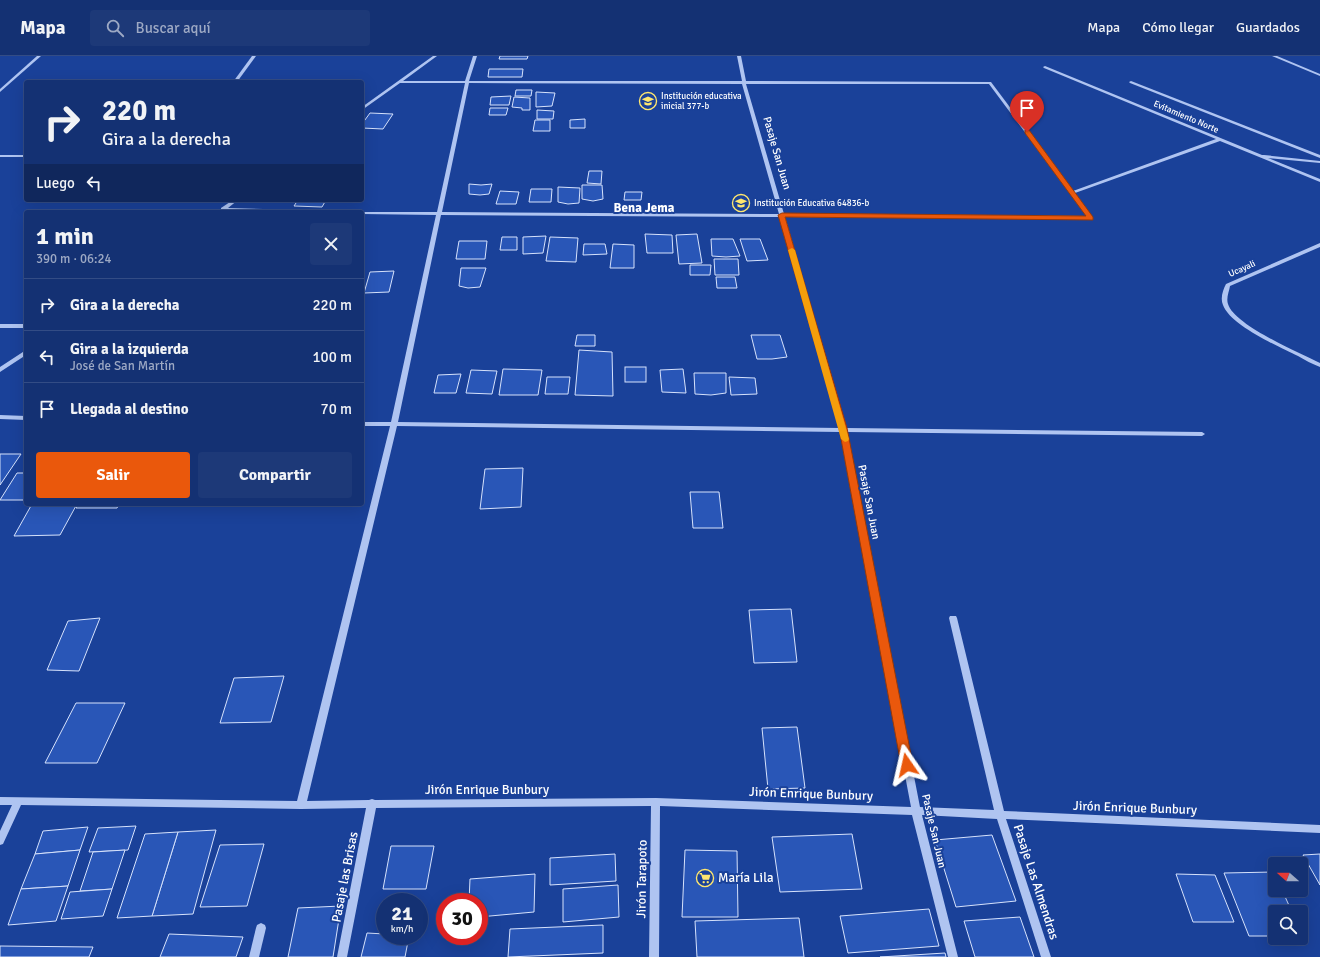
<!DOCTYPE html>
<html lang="es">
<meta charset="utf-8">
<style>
:root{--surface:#143173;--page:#1d3978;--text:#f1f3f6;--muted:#9da9c4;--line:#334c85;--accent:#ea580c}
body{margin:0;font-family:Signika,sans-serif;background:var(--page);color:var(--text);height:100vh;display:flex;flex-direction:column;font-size:15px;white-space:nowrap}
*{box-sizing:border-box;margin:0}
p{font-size:13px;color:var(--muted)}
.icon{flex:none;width:22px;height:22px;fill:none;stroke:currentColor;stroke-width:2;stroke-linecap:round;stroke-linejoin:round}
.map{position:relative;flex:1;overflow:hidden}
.details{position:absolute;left:24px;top:154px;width:340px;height:296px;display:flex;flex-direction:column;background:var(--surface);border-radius:4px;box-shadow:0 4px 16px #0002,0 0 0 1px var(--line)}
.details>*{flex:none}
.hud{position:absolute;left:24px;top:24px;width:340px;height:122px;border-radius:4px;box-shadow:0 4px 16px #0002,0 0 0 1px var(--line);background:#143173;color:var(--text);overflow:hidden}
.needle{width:26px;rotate:291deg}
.buttons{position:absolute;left:1268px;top:801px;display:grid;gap:8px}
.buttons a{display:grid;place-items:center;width:40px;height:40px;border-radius:4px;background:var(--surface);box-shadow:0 4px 16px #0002,0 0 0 1px var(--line);font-size:20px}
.speed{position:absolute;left:376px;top:837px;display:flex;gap:8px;font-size:20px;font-weight:700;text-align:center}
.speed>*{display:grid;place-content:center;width:52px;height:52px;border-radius:50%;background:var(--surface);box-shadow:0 4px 16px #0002,0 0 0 1px var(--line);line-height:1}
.speed small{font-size:10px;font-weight:400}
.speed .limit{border:6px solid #d22;background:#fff;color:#111}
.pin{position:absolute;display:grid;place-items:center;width:34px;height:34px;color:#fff;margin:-41px -17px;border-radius:50% 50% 50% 0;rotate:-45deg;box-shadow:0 0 4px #0007}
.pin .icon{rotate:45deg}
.me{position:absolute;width:44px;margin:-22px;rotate:349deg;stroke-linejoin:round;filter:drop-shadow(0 0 3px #0008)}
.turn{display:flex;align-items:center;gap:14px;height:84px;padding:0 12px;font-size:18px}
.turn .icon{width:52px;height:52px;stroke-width:2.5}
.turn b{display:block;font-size:28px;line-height:34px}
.then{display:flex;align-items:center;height:38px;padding:0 12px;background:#0003;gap:8px;font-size:15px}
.round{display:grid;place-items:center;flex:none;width:42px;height:42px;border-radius:4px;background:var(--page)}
.overview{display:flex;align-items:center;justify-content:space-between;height:68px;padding:0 12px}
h1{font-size:24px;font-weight:700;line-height:30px}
.primary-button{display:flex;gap:8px;margin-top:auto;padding:8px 12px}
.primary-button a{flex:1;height:46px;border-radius:4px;background:var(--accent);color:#fff;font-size:16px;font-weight:700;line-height:46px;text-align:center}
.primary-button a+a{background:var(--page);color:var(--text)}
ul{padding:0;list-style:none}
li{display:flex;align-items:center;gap:12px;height:52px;padding:0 12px;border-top:1px solid var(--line)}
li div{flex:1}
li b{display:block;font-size:15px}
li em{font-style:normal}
header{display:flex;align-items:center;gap:24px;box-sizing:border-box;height:56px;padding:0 20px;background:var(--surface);border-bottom:1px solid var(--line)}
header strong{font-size:19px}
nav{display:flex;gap:22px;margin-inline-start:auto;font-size:14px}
.search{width:280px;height:36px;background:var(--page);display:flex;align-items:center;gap:10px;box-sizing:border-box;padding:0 14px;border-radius:4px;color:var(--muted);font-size:15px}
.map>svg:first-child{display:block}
.building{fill:#2956b7;stroke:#d6e2fc}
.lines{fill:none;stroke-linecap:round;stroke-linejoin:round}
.minor{fill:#afc4f1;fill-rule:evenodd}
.route{fill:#ea580c;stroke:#983908}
.slow{fill:#f59e0b}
.labels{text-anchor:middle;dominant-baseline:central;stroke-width:4;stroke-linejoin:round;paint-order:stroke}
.far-poi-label{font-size:9px;fill:#fff;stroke:#1a4199;text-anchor:start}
.far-street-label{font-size:9px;fill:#fff;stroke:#1a4199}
.street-label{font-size:11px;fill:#fff;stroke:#1a4199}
.far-district-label{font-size:13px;font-weight:bold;fill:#fff;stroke:#1a4199}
.near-street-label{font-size:13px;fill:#fff;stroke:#1a4199}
.near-poi-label{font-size:13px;fill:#fff;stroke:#1a4199;text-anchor:start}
</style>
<header>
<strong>Mapa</strong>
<div class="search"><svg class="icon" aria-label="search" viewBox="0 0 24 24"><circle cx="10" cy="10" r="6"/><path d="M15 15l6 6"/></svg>Buscar aquí</div>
<nav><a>Mapa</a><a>Cómo llegar</a><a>Guardados</a></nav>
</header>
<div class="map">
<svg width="1320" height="901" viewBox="0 0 1320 901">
<rect width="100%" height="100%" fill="#1a4199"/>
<g class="building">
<polygon points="500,0 528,0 527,3 499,3"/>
<polygon points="489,13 523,13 522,21 488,21"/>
<polygon points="516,34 532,34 531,40 515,40"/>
<polygon points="536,36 555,37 552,50 536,51"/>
<polygon points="511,40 509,49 490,49 491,41"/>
<polygon points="514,41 530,42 530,54 522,54 522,52 512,51"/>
<polygon points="490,52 508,52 506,59 489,59"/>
<polygon points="537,54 554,55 553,63 537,63"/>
<polygon points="370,57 393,58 383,73 362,72 362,68"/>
<polygon points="585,63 585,72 570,72 570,64"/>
<polygon points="535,64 550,64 550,75 533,75"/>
<polygon points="589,115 602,115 601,128 587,127"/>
<polygon points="469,128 481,129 492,128 489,138 480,139 469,138"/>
<polygon points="582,129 602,129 603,143 593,145 582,143"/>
<polygon points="558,131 580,132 579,147 568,148 558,146"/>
<polygon points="531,133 552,133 551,146 529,146"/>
<polygon points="500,135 519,136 516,148 496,148"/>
<polygon points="625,136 642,136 641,144 624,144"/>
<polygon points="298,144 326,144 322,151 294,150"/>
<polygon points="645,178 672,179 673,197 647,197"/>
<polygon points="697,178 702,207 679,208 676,179"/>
<polygon points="546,180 543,197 523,198 523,181"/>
<polygon points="502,181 517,181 517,194 500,194"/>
<polygon points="550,181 578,182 576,206 546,205"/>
<polygon points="711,183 733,183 740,200 726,201 712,200"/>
<polygon points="740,183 760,183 768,204 747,205"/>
<polygon points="459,185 487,185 485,203 456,203"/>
<polygon points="584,188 605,188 607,198 583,199"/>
<polygon points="613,188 634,189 634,212 610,212"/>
<polygon points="714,203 738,203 739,219 715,219"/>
<polygon points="690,209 711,209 710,219 690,219"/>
<polygon points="461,212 486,212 480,231 468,232 459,230"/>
<polygon points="394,215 389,236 364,237 370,216"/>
<polygon points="716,221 735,221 737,232 717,232"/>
<polygon points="577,279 595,279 595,290 575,290"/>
<polygon points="751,279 780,279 787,301 772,303 757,303"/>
<polygon points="579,294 612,296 613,340 575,339"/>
<rect x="625" y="311" width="21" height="15"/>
<polygon points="503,313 542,314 538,339 499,339"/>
<polygon points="683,313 686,337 662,336 660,314"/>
<polygon points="471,314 497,315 492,338 466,337"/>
<polygon points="694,317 726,317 726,337 711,339 695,338"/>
<polygon points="461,318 456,337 434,337 438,319"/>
<polygon points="547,321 570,321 568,338 545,338"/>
<polygon points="729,321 755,322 757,338 731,339"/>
<polygon points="0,398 21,398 0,429"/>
<polygon points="523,412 521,451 480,453 485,413"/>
<polygon points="17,417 26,417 26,444 0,444"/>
<polygon points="690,436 719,436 723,472 693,472"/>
<polygon points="32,448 77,448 60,479 14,480"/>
<polygon points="78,448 119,448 117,452 76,452"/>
<polygon points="791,553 797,606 754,607 749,554"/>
<polygon points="100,562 79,615 47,614 68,565"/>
<polygon points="284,620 271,666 220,667 234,622"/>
<polygon points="76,647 125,647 97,707 45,707"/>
<polygon points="797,671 805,732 768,733 762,672"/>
<polygon points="136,770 128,794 89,796 98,772"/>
<polygon points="88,771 80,794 35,798 43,775"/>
<polygon points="216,774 193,858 152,860 178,776"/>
<polygon points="178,776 152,860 117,862 145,778"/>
<polygon points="852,778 862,833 780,836 772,781"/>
<polygon points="992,779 1016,845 956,851 935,784"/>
<polygon points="264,788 247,850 200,851 220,789"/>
<polygon points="391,790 434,790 426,833 383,833"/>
<polygon points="80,794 68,830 21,833 35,798"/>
<polygon points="125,794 112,833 80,835 93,796"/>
<polygon points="685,794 737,795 738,861 682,861"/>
<polygon points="615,798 616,825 550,829 550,802"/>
<polygon points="1320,798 1320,829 1303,799"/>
<polygon points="1274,816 1275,834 1282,834 1292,856 1275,856 1275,880 1249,880 1224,817"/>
<polygon points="535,818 534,856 479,861 479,846 469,846 470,823"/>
<polygon points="1176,818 1215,819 1234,866 1193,866"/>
<polygon points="618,829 619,861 563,866 563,833"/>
<polygon points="68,830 56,865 8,869 21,833"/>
<polygon points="112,833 103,860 61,863 70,836"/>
<polygon points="341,850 333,901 288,901 298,852"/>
<polygon points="929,853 939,890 848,897 840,860"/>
<polygon points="1020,861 1034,901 975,901 964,865"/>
<polygon points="799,862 804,901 697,901 695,865"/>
<polygon points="603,869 603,897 508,901 510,873"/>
<polygon points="367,877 385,878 385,880 409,880 405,901 361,901"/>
<polygon points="169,878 243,881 236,901 160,901"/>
<polygon points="0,890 93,891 89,901 0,901"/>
<polygon points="945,897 946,901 880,901"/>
</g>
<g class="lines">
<g class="minor">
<polygon points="37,0 41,0 0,36 0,33"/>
<polygon points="252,0 256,0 237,26 233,26"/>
<path d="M 433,0 L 437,0 L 403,25 L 465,25 L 473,0 L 477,0 L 469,25 L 742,25 L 737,0 L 741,0 L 746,25 L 990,26 L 991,26 L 1073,135 L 1216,83 L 1044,12 L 1043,11 L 1045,10 L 1262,99 L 1264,99 L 1320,105 L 1320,107 L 1268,102 L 1320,123 L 1320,126 L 1220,85 L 1075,137 L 1093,162 L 1091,163 L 785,161 L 846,372 L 1202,376 L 1205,378 L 1202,380 L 847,376 L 920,751 L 994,754 L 949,562 L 950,560 L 956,560 L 957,562 L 1004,755 L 1320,769 L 1320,777 L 1006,763 L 1051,901 L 1041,901 L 997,763 L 922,759 L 958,901 L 948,901 L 912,759 L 660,750 L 659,901 L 649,901 L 651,750 L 376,752 L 347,901 L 337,901 L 366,752 L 301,753 L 21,749 L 3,788 L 0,789 L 0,775 L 12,749 L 0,749 L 0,741 L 297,745 L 390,370 L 362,370 L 362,366 L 391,366 L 436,159 L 362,158 L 362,156 L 360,156 L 437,156 L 465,27 L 400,27 L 362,54 L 362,51 ZM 469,27 L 742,28 L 779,158 L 442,156 ZM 746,28 L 989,28 L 1087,160 L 784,158 ZM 441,159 L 780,161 L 840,372 L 398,366 ZM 397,370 L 840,376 L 911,751 L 656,742 L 375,744 L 372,743 L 369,744 L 307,745 Z"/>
<polygon points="1272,0 1277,0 1320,18 1320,20"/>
<polygon points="1131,25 1320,99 1320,102 1130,27 1129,26"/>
<rect x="0" y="99" width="26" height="2"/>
<polygon points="233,144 238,144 228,152 335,155 337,156 280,156 221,154 221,152"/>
<path d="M 1320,187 L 1320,191 L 1230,230 C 1229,236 1226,242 1228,248 C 1234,269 1300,297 1320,307 L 1320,311 C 1312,308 1305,304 1298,300 C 1279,291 1230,269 1223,249 C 1220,242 1223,234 1226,228 Z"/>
<rect x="0" y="268" width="26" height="4"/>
<polygon points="26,294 26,299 0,316 0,311"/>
<polygon points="0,359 26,360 26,364 0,363"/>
<polygon points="261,867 265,869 266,872 259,901 249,901 256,872 257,869"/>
</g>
</g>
<polygon class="route" points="1025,74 1029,74 1093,161 1093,164 785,161 847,372 913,709 911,713 907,714 903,713 901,709 839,372 778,159 782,157 1086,160 1025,77"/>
<polygon class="slow" points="792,192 795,194 849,383 848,385 845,386 841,383 788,194"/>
<defs>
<g id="school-ring" transform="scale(0.9)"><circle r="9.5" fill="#1a4199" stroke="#ffe76f" stroke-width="1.5"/><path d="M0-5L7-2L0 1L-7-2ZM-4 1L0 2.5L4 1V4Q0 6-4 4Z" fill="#ffe76f"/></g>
<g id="supermarket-ring" transform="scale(0.9)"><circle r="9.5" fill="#1a4199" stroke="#ffe76f" stroke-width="1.5"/><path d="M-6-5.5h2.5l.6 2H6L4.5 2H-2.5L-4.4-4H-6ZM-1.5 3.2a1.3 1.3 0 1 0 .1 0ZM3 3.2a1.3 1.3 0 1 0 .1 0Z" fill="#ffe76f"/></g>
</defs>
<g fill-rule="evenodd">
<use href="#school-ring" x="648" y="45"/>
<use href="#school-ring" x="741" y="147"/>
<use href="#supermarket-ring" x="705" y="822"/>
</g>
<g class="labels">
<g class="far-poi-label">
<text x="661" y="40">Institución educativa<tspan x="661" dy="10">inicial 377-b</tspan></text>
<text x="754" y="147">Institución Educativa 64836-b</text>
</g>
<g class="far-street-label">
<text transform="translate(1186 61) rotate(23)">Evitamiento Norte</text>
<text transform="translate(1242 213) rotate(-24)">Ucayali</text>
</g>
<g class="street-label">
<text transform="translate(777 97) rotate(74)">Pasaje San Juan</text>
<text transform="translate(869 446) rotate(79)">Pasaje San Juan</text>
<text transform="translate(934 775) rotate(77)">Pasaje San Juan</text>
</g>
<g class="far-district-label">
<text x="644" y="152">Bena Jema</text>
</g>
<g class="near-street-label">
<text x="487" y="734">Jirón Enrique Bunbury</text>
<text transform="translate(811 738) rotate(2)">Jirón Enrique Bunbury</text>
<text transform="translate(1135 752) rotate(2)">Jirón Enrique Bunbury</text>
<text transform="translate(345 821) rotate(-79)">Pasaje las Brisas</text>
<text transform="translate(642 823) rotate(-89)">Jirón Tarapoto</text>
<text transform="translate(1036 826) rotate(72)">Pasaje Las Almendras</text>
</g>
<g class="near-poi-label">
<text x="718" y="822">María Lila</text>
</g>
</g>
</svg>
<div class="buttons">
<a><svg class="needle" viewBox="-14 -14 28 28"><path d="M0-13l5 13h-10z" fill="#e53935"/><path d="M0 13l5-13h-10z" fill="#9da9c4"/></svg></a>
<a><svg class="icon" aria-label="search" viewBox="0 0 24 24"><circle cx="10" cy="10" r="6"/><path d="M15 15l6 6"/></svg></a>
</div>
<div class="speed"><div>21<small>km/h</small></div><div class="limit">30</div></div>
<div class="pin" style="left:1027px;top:76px;background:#d93025"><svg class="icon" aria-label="arrive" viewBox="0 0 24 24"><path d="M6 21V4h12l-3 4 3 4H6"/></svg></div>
<svg class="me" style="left:907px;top:709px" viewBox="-20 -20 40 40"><path d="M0-17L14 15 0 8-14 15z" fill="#ea580c" stroke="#fff" stroke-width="4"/></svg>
<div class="hud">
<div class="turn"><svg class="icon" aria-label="right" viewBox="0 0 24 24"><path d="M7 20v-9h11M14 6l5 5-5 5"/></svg><div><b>220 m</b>Gira a la derecha</div></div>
<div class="then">Luego<svg class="icon" aria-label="left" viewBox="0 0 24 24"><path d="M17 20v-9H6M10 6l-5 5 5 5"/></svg></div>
</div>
<section class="details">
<div class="overview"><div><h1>1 min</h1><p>390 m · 06:24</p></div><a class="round"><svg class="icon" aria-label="close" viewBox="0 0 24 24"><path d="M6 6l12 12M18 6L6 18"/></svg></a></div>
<ul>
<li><svg class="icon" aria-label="right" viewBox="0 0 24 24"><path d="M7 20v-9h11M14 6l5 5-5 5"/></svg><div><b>Gira a la derecha</b></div><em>220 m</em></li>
<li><svg class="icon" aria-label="left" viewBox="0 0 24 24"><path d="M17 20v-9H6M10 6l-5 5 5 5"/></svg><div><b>Gira a la izquierda</b><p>José de San Martín</p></div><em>100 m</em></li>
<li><svg class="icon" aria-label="arrive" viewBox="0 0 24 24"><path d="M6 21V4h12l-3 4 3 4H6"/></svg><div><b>Llegada al destino</b></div><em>70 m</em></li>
</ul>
<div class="primary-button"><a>Salir</a><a>Compartir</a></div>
</section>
</div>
